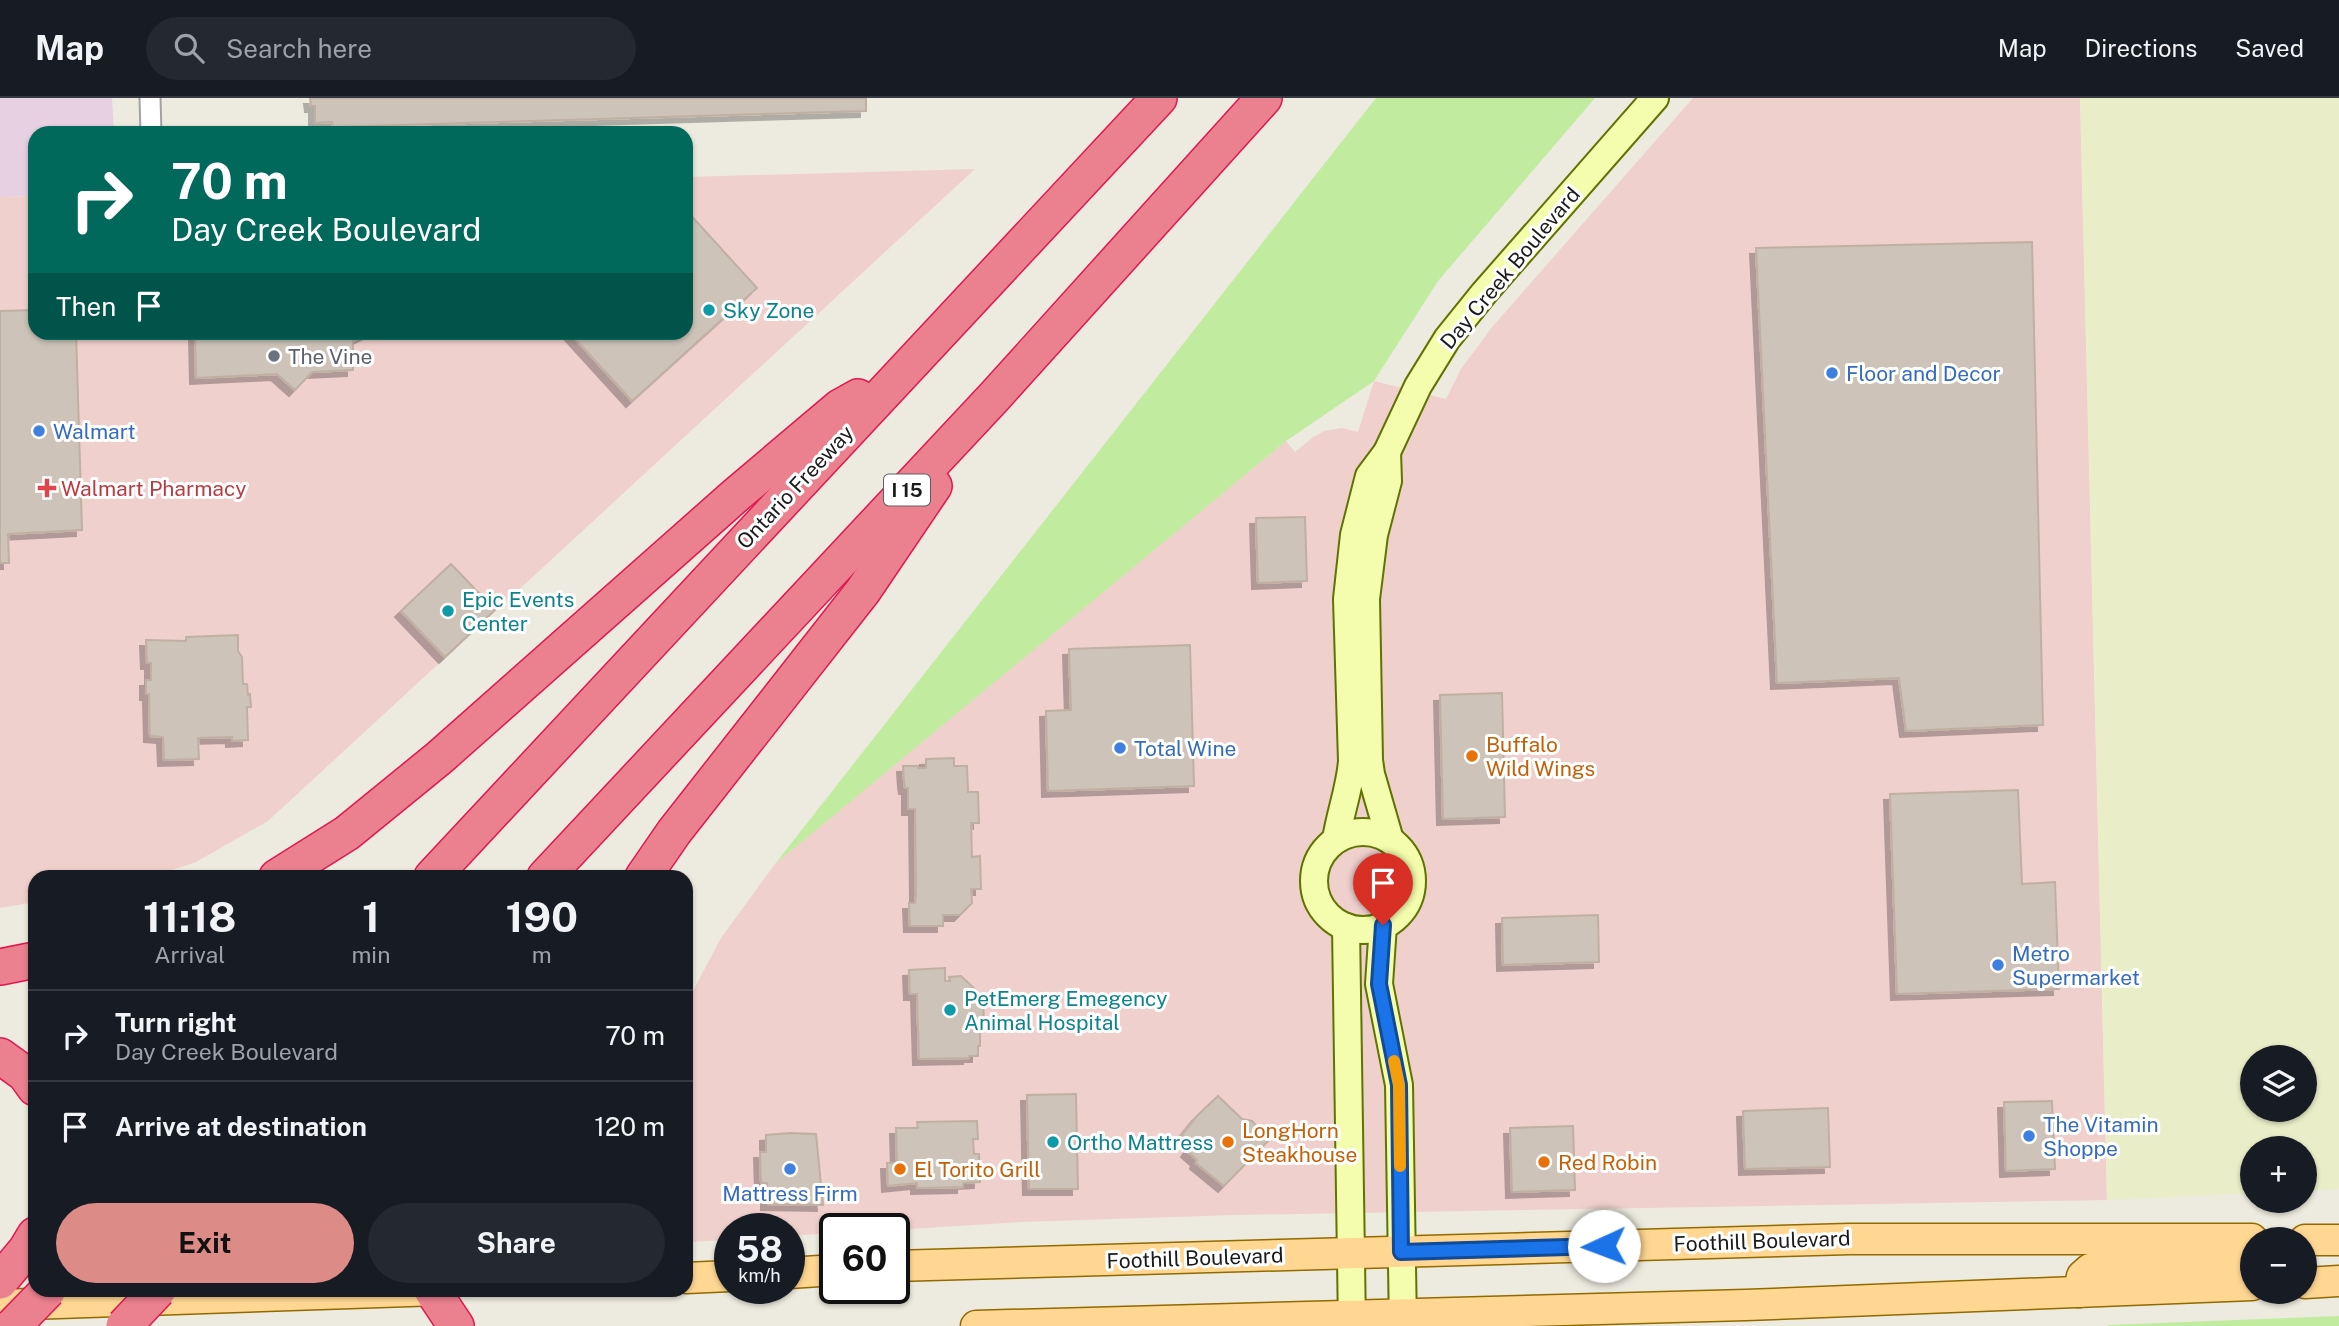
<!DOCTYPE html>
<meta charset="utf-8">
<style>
:root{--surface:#171b24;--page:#242831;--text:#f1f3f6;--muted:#9ea1a6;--line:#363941;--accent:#dd8b87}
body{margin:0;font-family:"Public Sans",sans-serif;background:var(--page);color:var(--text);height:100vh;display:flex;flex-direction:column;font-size:26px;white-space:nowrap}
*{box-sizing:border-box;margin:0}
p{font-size:23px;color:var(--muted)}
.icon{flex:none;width:38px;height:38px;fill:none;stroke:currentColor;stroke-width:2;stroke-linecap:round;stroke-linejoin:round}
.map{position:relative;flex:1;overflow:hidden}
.drawer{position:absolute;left:28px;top:772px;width:665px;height:427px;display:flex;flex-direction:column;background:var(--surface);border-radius:21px;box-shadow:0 2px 5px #0004}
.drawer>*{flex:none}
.guide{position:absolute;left:28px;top:28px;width:665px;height:214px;border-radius:21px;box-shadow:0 2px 5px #0004;background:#00695c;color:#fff;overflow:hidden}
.buttons{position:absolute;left:2240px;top:947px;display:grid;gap:14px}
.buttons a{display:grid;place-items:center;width:77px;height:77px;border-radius:50%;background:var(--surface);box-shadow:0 2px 5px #0004;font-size:35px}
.speed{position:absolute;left:714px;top:1115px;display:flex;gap:14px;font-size:35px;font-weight:700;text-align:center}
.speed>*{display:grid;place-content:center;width:91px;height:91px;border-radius:50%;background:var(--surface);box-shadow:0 2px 5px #0004;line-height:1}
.speed small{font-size:18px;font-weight:400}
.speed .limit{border:4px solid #111;border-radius:10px;background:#fff;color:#111}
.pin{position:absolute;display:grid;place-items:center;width:60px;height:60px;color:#fff;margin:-72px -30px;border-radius:50% 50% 50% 0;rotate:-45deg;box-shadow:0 0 7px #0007}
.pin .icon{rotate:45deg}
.me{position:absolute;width:77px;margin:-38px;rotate:268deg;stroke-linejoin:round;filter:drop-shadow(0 0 5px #0008)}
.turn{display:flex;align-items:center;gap:24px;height:147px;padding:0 28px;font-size:32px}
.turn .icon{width:91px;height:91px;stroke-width:2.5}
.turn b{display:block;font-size:49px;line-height:60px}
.then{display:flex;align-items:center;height:66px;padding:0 28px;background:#0003;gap:14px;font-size:26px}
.eta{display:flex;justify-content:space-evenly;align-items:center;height:119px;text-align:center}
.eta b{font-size:42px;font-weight:700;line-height:49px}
.cta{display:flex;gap:14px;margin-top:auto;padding:14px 28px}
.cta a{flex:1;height:80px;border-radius:42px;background:var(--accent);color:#111;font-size:28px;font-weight:700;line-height:80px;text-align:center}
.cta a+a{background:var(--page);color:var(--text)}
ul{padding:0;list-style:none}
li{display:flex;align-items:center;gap:21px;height:91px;padding:0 28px;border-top:2px solid var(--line)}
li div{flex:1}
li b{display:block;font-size:26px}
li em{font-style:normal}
header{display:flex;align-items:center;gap:42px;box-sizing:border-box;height:98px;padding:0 35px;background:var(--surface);border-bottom:2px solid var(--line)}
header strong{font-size:33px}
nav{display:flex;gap:38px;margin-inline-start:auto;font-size:24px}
.search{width:490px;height:63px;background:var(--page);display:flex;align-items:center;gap:18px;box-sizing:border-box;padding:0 24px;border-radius:38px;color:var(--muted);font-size:26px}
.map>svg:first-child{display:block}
.commercial{fill:#f0d0cc}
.industrial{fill:#e7d0e1}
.farmland{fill:#e9eec8;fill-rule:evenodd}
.grass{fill:#c1eca0}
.building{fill:#cdc3b8;stroke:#c0b0a1;stroke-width:2;filter:url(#shadow)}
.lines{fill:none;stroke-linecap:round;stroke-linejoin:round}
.street-casing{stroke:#a2a2a2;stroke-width:23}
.secondary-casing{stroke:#607300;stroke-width:30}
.primary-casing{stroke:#916a00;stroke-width:33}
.highway-casing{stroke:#df1850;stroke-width:38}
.street{stroke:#fff;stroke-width:19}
.secondary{stroke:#f4fdad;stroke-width:26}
.primary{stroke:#ffd792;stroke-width:30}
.highway{stroke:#eb808e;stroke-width:35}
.highway-bridge-casing{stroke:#df1850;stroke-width:38;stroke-linecap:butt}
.highway-bridge{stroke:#eb808e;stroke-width:35}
.route-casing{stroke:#114b97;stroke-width:18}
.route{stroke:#1a73e8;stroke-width:12}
.slow{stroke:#f59e0b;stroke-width:12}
.culture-dot{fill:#0f9aa8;stroke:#fff;stroke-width:2.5}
.worship-dot{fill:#6b7280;stroke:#fff;stroke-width:2.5}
.shop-dot{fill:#3f7fe0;stroke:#fff;stroke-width:2.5}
.health-dot{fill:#e0444e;stroke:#fff;stroke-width:2.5}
.food-dot{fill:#e8710a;stroke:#fff;stroke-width:2.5}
.labels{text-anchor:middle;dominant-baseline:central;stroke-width:6;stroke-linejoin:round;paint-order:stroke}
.shield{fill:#fff;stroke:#5f5f5f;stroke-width:2}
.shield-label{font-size:19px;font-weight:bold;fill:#1b1b1b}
.street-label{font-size:21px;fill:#1b1b1b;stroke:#fff}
.culture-label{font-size:21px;fill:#0d838f;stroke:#fff;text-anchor:start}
.worship-label{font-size:21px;fill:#5b616d;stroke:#fff;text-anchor:start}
.shop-label{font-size:21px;fill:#366cbe;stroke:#fff;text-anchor:start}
.health-label{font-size:21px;fill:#be3a42;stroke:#fff;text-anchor:start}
.food-label{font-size:21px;fill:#c56008;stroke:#fff;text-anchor:start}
</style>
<header>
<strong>Map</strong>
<div class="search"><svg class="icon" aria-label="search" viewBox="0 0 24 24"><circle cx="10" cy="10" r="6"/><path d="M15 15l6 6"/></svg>Search here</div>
<nav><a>Map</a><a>Directions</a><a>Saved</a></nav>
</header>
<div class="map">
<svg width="2339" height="1228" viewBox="0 0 2339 1228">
<defs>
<filter id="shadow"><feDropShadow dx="-6" dy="6" stdDeviation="0" flood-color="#0004"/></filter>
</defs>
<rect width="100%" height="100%" fill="#edeadf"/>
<g class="commercial">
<polygon points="1693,0 2080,0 2107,1102 1235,1117 1021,1124 894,1132 835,1130 835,1135 789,1138 789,1130 730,1130 730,1142 686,1144 686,906 721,840 775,766 1000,576 1286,343 1295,354 1312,340 1324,333 1342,330 1358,334 1374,283 1446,301 1461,271 1493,228"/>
<polygon points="975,71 268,723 194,765 148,779 35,779 35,804 0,810 0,99 35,98 35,234 686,234 686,79"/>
</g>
<polygon class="industrial" points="0,0 112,0 114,35 35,35 35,98 0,99"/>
<path class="farmland" d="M 2080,0 L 2339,0 L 2339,1091 L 2305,1093 L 2305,1050 L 2252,1050 L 2252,1095 L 2107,1102 ZM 2252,959 L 2305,959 L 2305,1012 L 2252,1012 Z"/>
<g class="grass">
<polygon points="1376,0 1595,0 1438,183 1374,283 1286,343 775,766"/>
<polygon points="2339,1218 2339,1228 2108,1228 2108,1227"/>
</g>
<g class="building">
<polygon points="310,0 866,0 866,13 333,29 332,24 315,25 315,8 311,8"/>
<polygon points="686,112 757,190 632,303 569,234 686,234"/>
<polygon points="2032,144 2043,627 1906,633 1899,580 1777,585 1756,150"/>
<polygon points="35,212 35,234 76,234 82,432 8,436 9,465 0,465 0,213"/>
<polygon points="195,234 353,234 353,272 312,274 295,292 277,276 196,280"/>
<polygon points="353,234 371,234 353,243"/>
<polygon points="1305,419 1307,483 1258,485 1256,420"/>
<polygon points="451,466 495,512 445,559 401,513"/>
<polygon points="238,537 238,553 242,559 243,586 247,586 248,597 250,596 251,609 247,609 248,642 232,643 232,639 198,640 199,661 164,662 163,639 150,638 149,596 146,596 146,582 151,582 151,565 147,565 146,542 186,543 186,539"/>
<polygon points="1190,547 1194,688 1048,693 1046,613 1071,612 1069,551"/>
<polygon points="1502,595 1505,719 1443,721 1440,597"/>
<polygon points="954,660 954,668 967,668 968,694 978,694 979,725 971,725 972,759 980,758 981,791 971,791 972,805 960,817 943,817 943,828 910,828 909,805 915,805 916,797 915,711 908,711 908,690 905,690 904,683 903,668 918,668 918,670 926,670 926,661"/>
<polygon points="2018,692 2022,786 2055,784 2059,891 1897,896 1890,696"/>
<polygon points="1598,817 1599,864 1503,867 1502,820"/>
<polygon points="945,870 945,883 950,883 949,879 961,878 977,893 977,900 983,900 984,925 975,925 975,930 980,930 980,948 978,948 978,958 969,958 969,960 919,961 917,896 910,896 909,872"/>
<polygon points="1076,996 1078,1091 1029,1091 1027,997"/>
<polygon points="1218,998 1242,1021 1252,1023 1269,1042 1224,1088 1196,1065 1197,1062 1187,1053 1191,1047 1182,1037 1198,1017"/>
<polygon points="2052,1003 2055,1071 2006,1073 2004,1004"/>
<polygon points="1828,1010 1830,1069 1745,1071 1743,1013"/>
<polygon points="686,1019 688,1019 690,1048 686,1048"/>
<polygon points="977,1023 978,1041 973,1041 974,1056 979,1056 980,1084 963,1085 963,1089 917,1090 917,1085 888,1088 887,1065 897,1065 896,1030 918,1030 917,1024"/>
<polygon points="1573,1028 1575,1092 1512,1094 1510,1030"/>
<polygon points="790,1035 816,1036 823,1107 767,1106 767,1085 761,1085 760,1054 766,1054 766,1037"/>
</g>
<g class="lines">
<g class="street-casing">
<polyline id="street" points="150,0 151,35"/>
</g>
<g class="secondary-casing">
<g id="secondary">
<polyline points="1387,354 1388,383 1374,437 1366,501 1369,662 1371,676 1390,742"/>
<circle cx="1363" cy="783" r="49"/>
<path d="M 1336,742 C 1340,715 1350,690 1352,663 L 1347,501 L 1354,437 L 1369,378 L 1387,354 L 1418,288 L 1447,241 L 1484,195 L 1655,0"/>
<polyline points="1383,827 1379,886 1399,987 1403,1228"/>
<polyline points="1346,829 1352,1228"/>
</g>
</g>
<g class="primary-casing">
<g id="primary">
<polyline points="2305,1142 2339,1142"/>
<polyline points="894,1168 1850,1141 2252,1141"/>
<polyline points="789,1175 835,1172"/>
<polyline points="686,1180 730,1178"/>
<polyline points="2305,1185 2339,1183"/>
<polyline points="2079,1194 2082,1178 2090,1171 2252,1163"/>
<polyline points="0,1207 439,1192"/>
<polyline points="976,1228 1746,1207 2252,1187"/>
</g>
</g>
<g class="highway-casing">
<g id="highway">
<polyline points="277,779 347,735 439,660 736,397 840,309 858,299"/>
<polyline points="432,779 1159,0"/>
<polyline points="545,779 995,298 1264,0"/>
<polyline points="643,779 674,734 863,493 934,388"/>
<polyline points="0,869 35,862"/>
<polyline points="0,958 25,976 35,990"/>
<polyline points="0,1183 26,1152 35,1137"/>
<polyline points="432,1192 456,1228"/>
</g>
</g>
<use href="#street" class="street"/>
<use href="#secondary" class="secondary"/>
<use href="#primary" class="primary"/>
<use href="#highway" class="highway"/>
<g class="highway-bridge-casing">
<g id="highway-bridge">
<polyline points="13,1228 48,1192"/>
<polyline points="124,1228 158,1192"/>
</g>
</g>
<use href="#highway-bridge" class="highway-bridge"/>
</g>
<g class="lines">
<g class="route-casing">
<polyline id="route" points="1383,827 1379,886 1399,987 1401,1154 1604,1148"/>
</g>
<use href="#route" class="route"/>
<polyline class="slow" points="1394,963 1399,987 1400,1068"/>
</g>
<g class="culture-dot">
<circle cx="709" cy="212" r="7"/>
<circle cx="448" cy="513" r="7"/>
<circle cx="950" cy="912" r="7"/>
<circle cx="1053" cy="1044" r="7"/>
</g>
<circle class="worship-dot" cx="274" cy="258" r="7"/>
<g class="shop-dot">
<circle cx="1832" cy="275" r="7"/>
<circle cx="39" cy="333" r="7"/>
<circle cx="1120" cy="650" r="7"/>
<circle cx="1998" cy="867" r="7"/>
<circle cx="2029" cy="1038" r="7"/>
<circle cx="790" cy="1071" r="7"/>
</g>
<path class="health-dot" d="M43.5 379.5h7v7h7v7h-7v7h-7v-7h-7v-7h7z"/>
<g class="food-dot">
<circle cx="1472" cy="658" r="7"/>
<circle cx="1228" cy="1044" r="7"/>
<circle cx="1544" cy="1064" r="7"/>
<circle cx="900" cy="1071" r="7"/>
</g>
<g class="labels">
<rect class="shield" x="884" y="376.5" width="46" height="31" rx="5"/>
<g class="shield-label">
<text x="907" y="392">I 15</text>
</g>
<g class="street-label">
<text transform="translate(1510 170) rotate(-50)">Day Creek Boulevard</text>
<text transform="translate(795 389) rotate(-47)">Ontario Freeway</text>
<text transform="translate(1762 1143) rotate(-2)">Foothill Boulevard</text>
<text transform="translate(1195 1160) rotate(-2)">Foothill Boulevard</text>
</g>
<g class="culture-label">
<text x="723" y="212">Sky Zone</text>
<text x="462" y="501">Epic Events<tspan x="462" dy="24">Center</tspan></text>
<text x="964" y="900">PetEmerg Emegency<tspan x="964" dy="24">Animal Hospital</tspan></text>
<text x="1067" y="1044">Ortho Mattress</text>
</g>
<g class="worship-label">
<text x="288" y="258">The Vine</text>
</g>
<g class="shop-label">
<text x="1846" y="275">Floor and Decor</text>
<text x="53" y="333">Walmart</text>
<text x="1134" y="650">Total Wine</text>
<text x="2012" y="855">Metro<tspan x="2012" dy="24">Supermarket</tspan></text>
<text x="2043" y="1026">The Vitamin<tspan x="2043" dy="24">Shoppe</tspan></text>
<text x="790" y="1095" text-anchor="middle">Mattress Firm</text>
</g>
<g class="health-label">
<text x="61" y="390">Walmart Pharmacy</text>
</g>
<g class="food-label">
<text x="1486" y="646">Buffalo<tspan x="1486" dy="24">Wild Wings</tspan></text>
<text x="1242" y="1032">LongHorn<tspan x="1242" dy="24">Steakhouse</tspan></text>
<text x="1558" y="1064">Red Robin</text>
<text x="914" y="1071">El Torito Grill</text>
</g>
</g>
</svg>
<div class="buttons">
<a><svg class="icon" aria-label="layers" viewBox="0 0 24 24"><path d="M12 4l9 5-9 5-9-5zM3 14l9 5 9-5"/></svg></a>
<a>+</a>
<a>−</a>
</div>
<div class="speed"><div>58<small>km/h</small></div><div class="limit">60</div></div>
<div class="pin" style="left:1383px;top:827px;background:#d93025"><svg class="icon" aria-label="arrive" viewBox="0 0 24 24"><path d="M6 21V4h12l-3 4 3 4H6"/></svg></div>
<svg class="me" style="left:1604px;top:1148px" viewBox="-20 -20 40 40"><circle r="19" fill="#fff"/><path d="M0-13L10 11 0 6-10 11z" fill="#1a73e8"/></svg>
<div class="guide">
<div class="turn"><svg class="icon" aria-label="right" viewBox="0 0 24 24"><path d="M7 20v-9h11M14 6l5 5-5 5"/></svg><div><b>70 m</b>Day Creek Boulevard</div></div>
<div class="then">Then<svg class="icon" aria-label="arrive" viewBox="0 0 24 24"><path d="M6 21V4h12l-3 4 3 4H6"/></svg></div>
</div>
<section class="drawer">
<div class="eta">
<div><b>11:18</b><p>Arrival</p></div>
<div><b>1</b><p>min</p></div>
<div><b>190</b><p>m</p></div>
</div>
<ul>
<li><svg class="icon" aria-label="right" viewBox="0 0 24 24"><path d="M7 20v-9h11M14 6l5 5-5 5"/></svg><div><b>Turn right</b><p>Day Creek Boulevard</p></div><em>70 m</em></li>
<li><svg class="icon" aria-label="arrive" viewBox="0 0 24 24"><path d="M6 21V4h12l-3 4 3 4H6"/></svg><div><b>Arrive at destination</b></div><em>120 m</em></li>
</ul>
<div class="cta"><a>Exit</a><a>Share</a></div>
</section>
</div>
